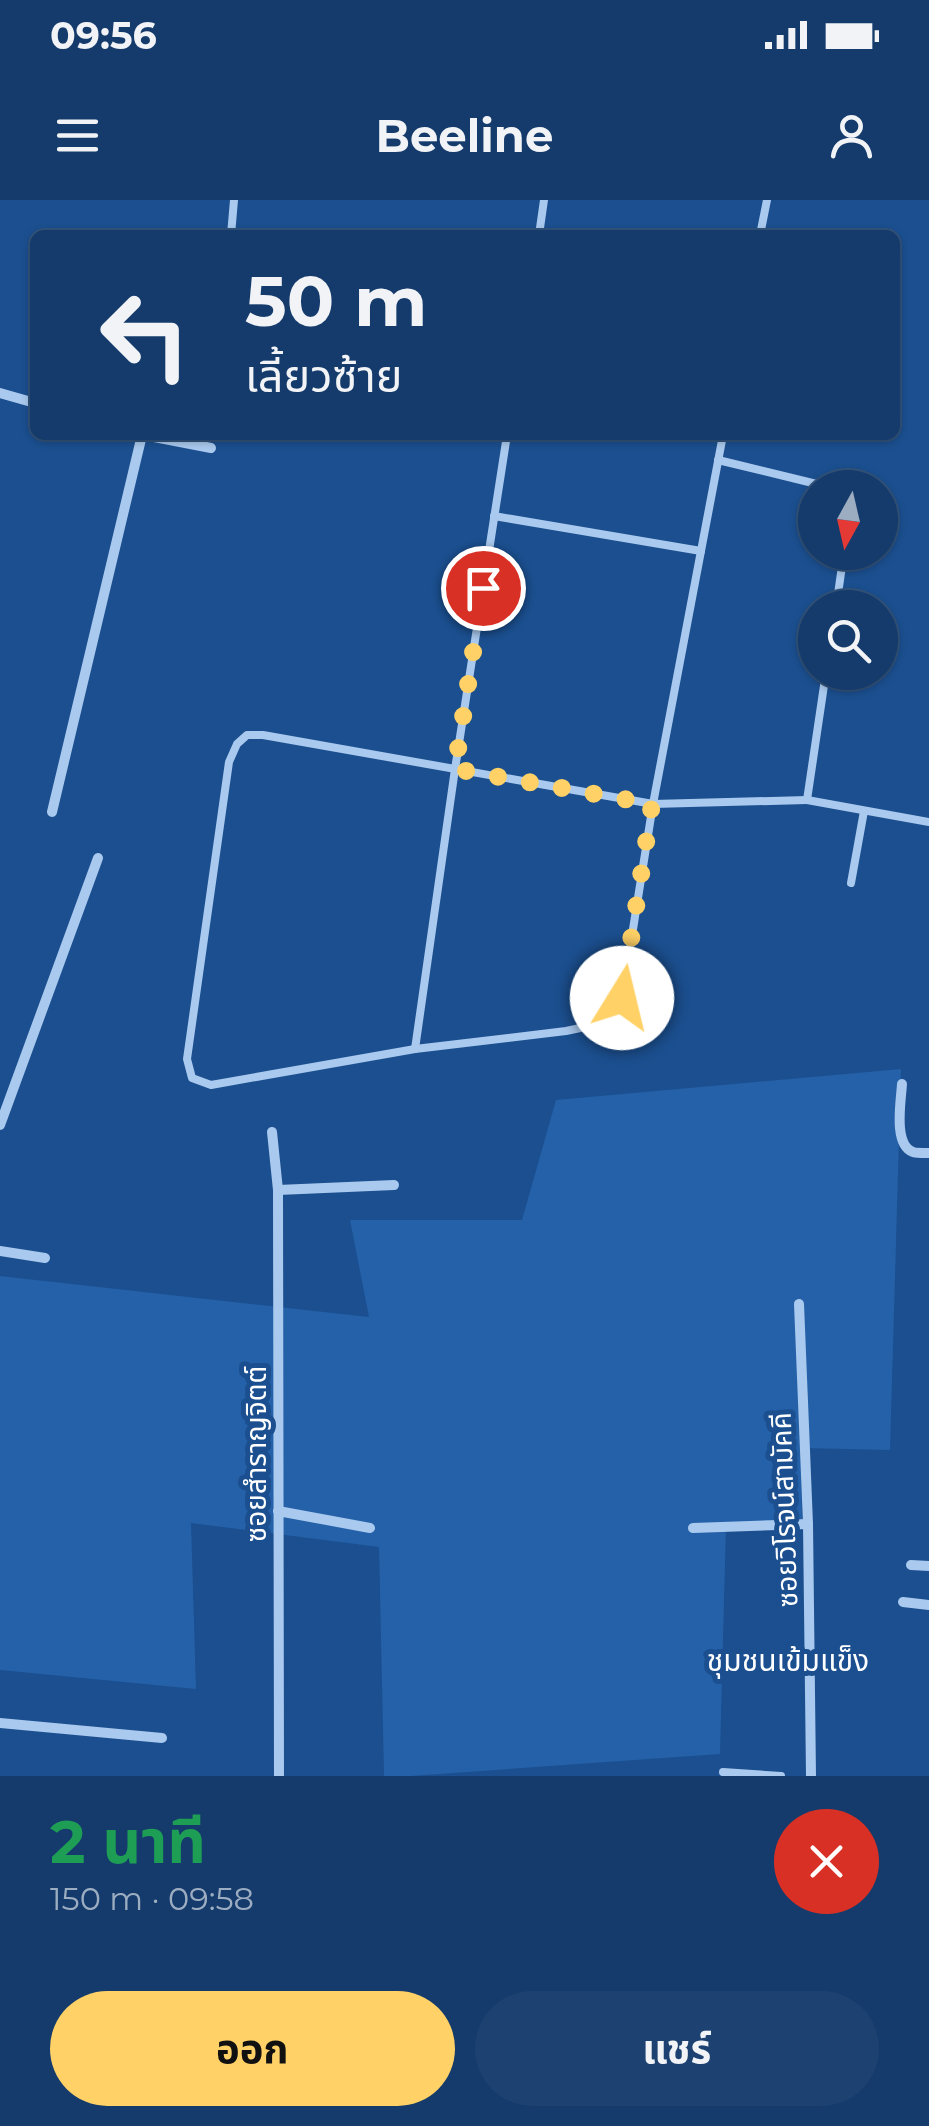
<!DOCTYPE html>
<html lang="th">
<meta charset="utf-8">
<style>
:root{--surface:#143b6b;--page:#1d4271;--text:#f1f3f6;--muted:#9dadc1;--line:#33557e;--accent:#ffd166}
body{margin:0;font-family:Montserrat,"Noto Sans Thai",sans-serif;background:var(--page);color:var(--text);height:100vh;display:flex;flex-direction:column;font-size:38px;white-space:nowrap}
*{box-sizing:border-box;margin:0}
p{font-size:32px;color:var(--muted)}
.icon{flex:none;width:55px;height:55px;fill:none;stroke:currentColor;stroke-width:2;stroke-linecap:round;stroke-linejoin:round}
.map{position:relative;height:1576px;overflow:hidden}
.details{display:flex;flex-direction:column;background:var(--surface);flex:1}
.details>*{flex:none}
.banner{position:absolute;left:30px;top:30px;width:870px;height:210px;border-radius:15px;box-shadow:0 2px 8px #0004,0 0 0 2px var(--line);background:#143b6b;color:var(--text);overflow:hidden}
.needle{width:65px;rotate:188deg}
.controls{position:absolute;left:798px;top:270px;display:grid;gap:20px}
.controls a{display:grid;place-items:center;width:100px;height:100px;border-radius:50%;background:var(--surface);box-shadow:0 2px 8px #0004,0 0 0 2px var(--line);font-size:50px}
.pin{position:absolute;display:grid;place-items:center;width:85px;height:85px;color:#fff;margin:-42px;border:5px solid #fff;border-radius:50%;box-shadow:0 2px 10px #0007}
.me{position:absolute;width:110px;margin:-55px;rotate:9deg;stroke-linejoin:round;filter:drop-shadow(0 0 8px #0008)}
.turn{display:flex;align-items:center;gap:35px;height:210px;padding:0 50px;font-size:45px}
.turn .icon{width:130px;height:130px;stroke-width:2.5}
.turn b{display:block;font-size:70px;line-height:85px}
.round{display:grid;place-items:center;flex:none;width:105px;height:105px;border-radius:52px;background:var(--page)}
.head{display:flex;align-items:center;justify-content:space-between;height:170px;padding:0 50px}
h1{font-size:60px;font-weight:700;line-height:75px;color:#1e9e55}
.button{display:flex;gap:20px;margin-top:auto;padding:20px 50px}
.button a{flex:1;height:115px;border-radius:60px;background:var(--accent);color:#111;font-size:40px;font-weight:700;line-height:115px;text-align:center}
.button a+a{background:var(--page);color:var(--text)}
.status{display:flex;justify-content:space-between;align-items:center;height:70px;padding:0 50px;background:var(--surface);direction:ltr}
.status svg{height:28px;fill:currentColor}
header{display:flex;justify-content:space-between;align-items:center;height:130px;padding:0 50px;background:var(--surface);font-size:45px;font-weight:700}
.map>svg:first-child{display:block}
.green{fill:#2461a8}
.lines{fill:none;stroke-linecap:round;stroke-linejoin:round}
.lane{stroke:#a9c9ee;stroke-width:8}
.street{stroke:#a9c9ee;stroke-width:10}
.route{stroke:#ffd166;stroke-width:18;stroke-dasharray:0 32.4}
.labels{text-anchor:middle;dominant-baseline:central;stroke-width:10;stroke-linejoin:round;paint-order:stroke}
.street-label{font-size:28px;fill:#fff;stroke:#1b4f8f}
.neighbourhood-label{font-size:30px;fill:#fff;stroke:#1b4f8f}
</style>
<div class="status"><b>09:56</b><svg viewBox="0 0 49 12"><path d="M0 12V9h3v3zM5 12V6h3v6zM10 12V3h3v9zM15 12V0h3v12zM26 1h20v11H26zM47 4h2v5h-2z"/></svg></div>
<header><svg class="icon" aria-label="menu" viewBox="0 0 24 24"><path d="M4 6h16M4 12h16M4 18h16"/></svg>Beeline<svg class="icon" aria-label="person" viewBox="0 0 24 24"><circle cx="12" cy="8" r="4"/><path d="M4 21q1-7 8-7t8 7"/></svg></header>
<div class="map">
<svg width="929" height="1576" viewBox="0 0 929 1576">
<rect width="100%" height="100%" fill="#1b4f8f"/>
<polygon class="green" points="901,869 890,1250 801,1248 802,1324 726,1325 720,1554 411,1576 384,1576 379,1347 191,1323 196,1489 0,1470 0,1076 369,1117 350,1020 522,1020 556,900"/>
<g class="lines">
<g class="lane">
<polyline points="231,35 234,0"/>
<polyline points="539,35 544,0"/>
<polyline points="760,35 767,0"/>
<polyline points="723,235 653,604 622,798 604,823 566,831 415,849 211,885 192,878 187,859 229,562 237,544 247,535 263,535 653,604 807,600"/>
<polyline points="718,260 833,288"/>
<polyline points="494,316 701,351"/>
<polyline points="836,408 844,352"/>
<polyline points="826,472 807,600 929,622"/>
<polyline points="851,683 864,611"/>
<polyline points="415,849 455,569 507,235"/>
<polyline points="723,1572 781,1576"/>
</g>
<g class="street">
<polyline points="0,193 35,203"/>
<polyline points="144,235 211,248"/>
<polyline points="52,612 142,235"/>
<path d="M 902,884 C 901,901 893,945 913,952 C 915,953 927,953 929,953"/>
<polyline points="0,925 98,658"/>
<polyline points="272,932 278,990 279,1576"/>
<polyline points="278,990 394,985"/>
<polyline points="0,1051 45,1058"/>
<polyline points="799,1104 808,1324 811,1576"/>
<polyline points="278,1311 370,1328"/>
<polyline points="693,1328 808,1324"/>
<polyline points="911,1365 929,1366"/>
<polyline points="903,1402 929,1405"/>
<polyline points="0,1523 162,1538"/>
</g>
</g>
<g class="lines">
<polyline class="route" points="483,388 455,569 652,604 622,798"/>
</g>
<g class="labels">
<g class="street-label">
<text transform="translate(256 1254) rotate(-90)">ซอยสำราญจิตต์</text>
<text transform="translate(784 1310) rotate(-92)">ซอยวิโรจน์สามัคคี</text>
</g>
<g class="neighbourhood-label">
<text x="788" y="1460">ชุมชนเข้มแข็ง</text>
</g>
</g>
</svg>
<div class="controls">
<a><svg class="needle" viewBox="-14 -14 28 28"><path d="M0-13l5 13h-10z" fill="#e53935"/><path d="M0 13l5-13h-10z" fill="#9dadc1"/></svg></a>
<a><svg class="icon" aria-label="search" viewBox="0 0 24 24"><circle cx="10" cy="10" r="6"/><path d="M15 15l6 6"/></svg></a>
</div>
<div class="pin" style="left:483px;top:388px;background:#d93025"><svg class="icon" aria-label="arrive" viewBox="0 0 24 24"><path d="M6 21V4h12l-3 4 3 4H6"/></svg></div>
<svg class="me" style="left:622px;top:798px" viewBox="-20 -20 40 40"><circle r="19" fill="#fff"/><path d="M0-13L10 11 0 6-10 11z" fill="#ffd166"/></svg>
<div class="banner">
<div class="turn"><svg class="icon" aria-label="left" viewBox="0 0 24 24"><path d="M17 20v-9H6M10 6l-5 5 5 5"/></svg><div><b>50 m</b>เลี้ยวซ้าย</div></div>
</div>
</div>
<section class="details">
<div class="head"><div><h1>2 นาที</h1><p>150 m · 09:58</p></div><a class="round" style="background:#d93025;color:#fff"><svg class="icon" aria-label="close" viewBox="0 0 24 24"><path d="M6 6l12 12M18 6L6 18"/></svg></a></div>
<div class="button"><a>ออก</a><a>แชร์</a></div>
</section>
